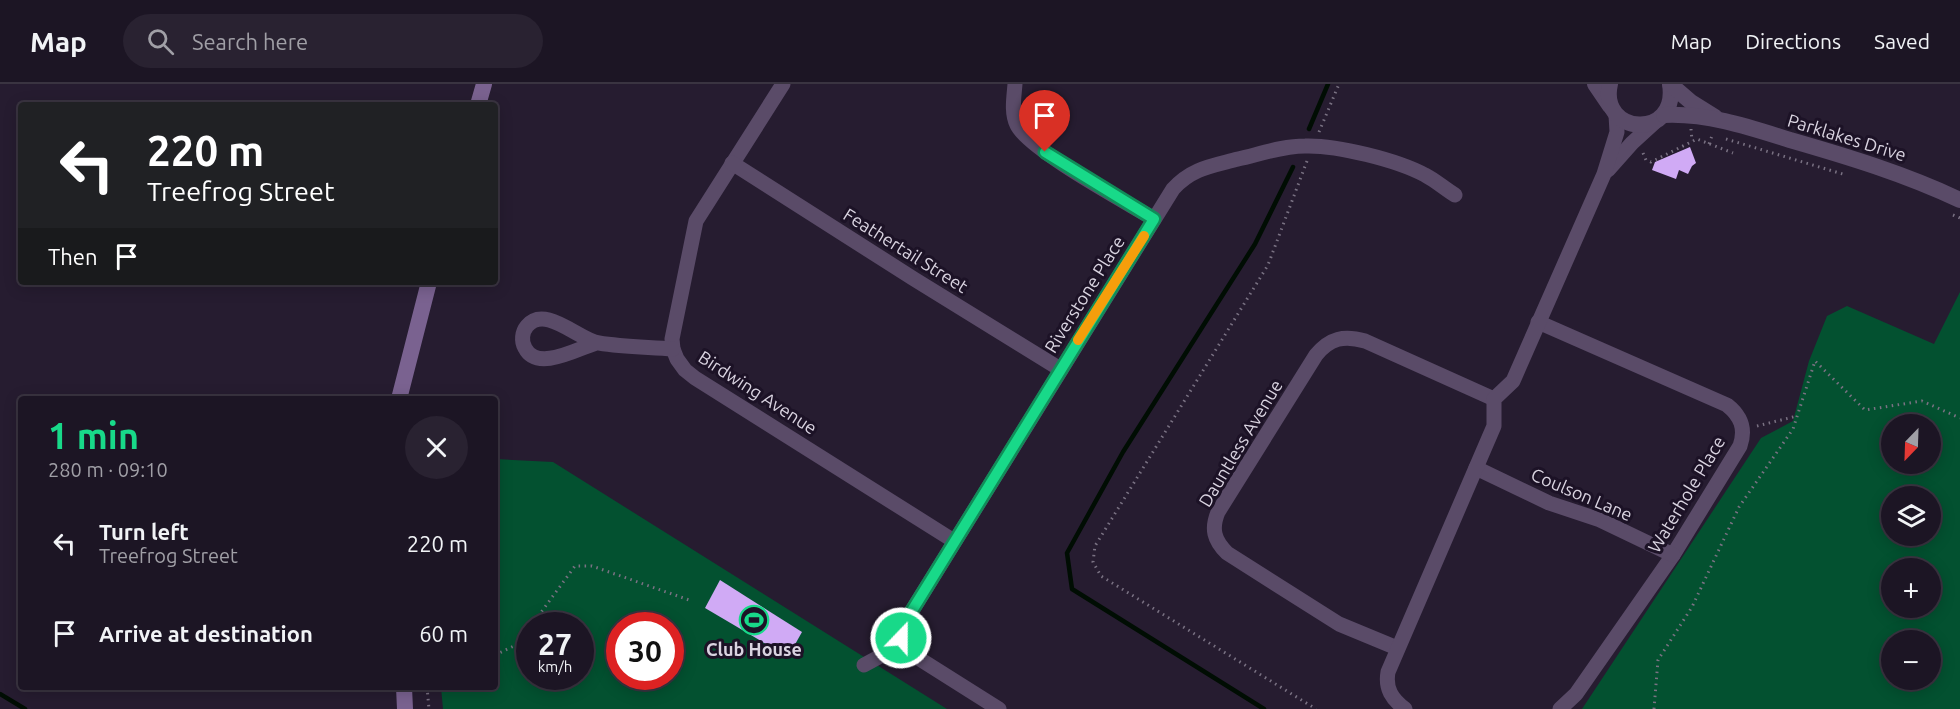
<!DOCTYPE html>
<meta charset="utf-8">
<style>
:root{--surface:#1c1524;--page:#292231;--text:#f1f3f6;--muted:#a09fa6;--line:#3a3441;--accent:#18d989}
body{margin:0;font-family:Ubuntu,sans-serif;background:var(--page);color:var(--text);height:100vh;display:flex;flex-direction:column;font-size:22px;white-space:nowrap}
*{box-sizing:border-box;margin:0}
p{font-size:20px;color:var(--muted)}
.icon{flex:none;width:33px;height:33px;fill:none;stroke:currentColor;stroke-width:2;stroke-linecap:round;stroke-linejoin:round}
.map{position:relative;flex:1;overflow:hidden}
.panel{position:absolute;left:18px;top:312px;width:480px;height:294px;display:flex;flex-direction:column;background:var(--surface);border-radius:6px;box-shadow:0 3px 15px #0003,0 0 0 2px var(--line)}
.panel>*{flex:none}
.hud{position:absolute;left:18px;top:18px;width:480px;height:183px;border-radius:6px;box-shadow:0 3px 15px #0003,0 0 0 2px var(--line);background:#202124;color:#fff;overflow:hidden}
.needle{width:39px;rotate:203deg}
.buttons{position:absolute;left:1881px;top:330px;display:grid;gap:12px}
.buttons a{display:grid;place-items:center;width:60px;height:60px;border-radius:50%;background:var(--surface);box-shadow:0 3px 15px #0003,0 0 0 2px var(--line);font-size:30px}
.speed{position:absolute;left:516px;top:528px;display:flex;gap:12px;font-size:30px;font-weight:700;text-align:center}
.speed>*{display:grid;place-content:center;width:78px;height:78px;border-radius:50%;background:var(--surface);box-shadow:0 3px 15px #0003,0 0 0 2px var(--line);line-height:1}
.speed small{font-size:15px;font-weight:400}
.speed .limit{border:9px solid #d22;background:#fff;color:#111}
.pin{position:absolute;display:grid;place-items:center;width:51px;height:51px;color:#fff;margin:-62px -26px;border-radius:50% 50% 50% 0;rotate:-45deg;box-shadow:0 0 6px #0007}
.pin .icon{rotate:45deg}
.me{position:absolute;width:66px;margin:-33px;rotate:22deg;stroke-linejoin:round;filter:drop-shadow(0 0 4px #0008)}
.turn{display:flex;align-items:center;gap:21px;height:126px;padding:0 30px;font-size:27px}
.turn .icon{width:78px;height:78px;stroke-width:2.5}
.turn b{display:block;font-size:42px;line-height:51px}
.then{display:flex;align-items:center;height:57px;padding:0 30px;background:#0003;gap:12px;font-size:22px}
.round{display:grid;place-items:center;flex:none;width:63px;height:63px;border-radius:32px;background:var(--page)}
.summary{display:flex;align-items:center;justify-content:space-between;height:102px;padding:0 30px}
h1{font-size:36px;font-weight:700;line-height:45px;color:var(--accent)}
ul{padding:0;list-style:none}
li{display:flex;align-items:center;gap:18px;height:90px;padding:0 30px}
li div{flex:1}
li b{display:block;font-size:22px}
li em{font-style:normal}
header{display:flex;align-items:center;gap:36px;box-sizing:border-box;height:84px;padding:0 30px;background:var(--surface);border-bottom:2px solid var(--line)}
header strong{font-size:28px}
nav{display:flex;gap:33px;margin-inline-start:auto;font-size:21px}
.search{width:420px;height:54px;background:var(--page);display:flex;align-items:center;gap:15px;box-sizing:border-box;padding:0 21px;border-radius:33px;color:var(--muted);font-size:22px}
.map>svg:first-child{display:block}
.green{fill:#035130;fill-rule:evenodd}
.lines{fill:none;stroke-linecap:round;stroke-linejoin:round}
.stream{stroke:#000d03;stroke-width:4.5}
.building{fill:#d0aaf5}
.path{stroke:#7a7283;stroke-width:3;stroke-dasharray:1.5 4.5;stroke-linecap:butt}
.minor{stroke:#5a4b68;stroke-width:15}
.tertiary{stroke:#5a4b68;stroke-width:16}
.secondary{stroke:#7a6290;stroke-width:16}
.route-casing{stroke:#108d59;stroke-width:15}
.route{stroke:#18d989;stroke-width:10}
.slow{stroke:#f59e0b;stroke-width:10}
.labels{text-anchor:middle;dominant-baseline:central;stroke-width:6;stroke-linejoin:round;paint-order:stroke}
.street-label{font-size:18px;fill:#d9d3e0;stroke:#1c1226}
.poi-label{font-size:18px;font-weight:bold;fill:#d9d3e0;stroke:#1c1226}
</style>
<header>
<strong>Map</strong>
<div class="search"><svg class="icon" aria-label="search" viewBox="0 0 24 24"><circle cx="10" cy="10" r="6"/><path d="M15 15l6 6"/></svg>Search here</div>
<nav><a>Map</a><a>Directions</a><a>Saved</a></nav>
</header>
<div class="map">
<svg width="1960" height="625" viewBox="0 0 1960 625">
<rect width="100%" height="100%" fill="#261c30"/>
<g class="green">
<path d="M 1960,208 L 1960,625 L 1582,625 L 1761,354 L 1793,337 L 1809,277 L 1827,232 L 1847,222 L 1934,260 ZM 1930,340 L 1930,380 L 1892,380 L 1892,340 ZM 1930,412 L 1930,452 L 1892,452 L 1892,412 ZM 1930,484 L 1930,524 L 1892,524 L 1892,484 ZM 1892,556 L 1930,556 L 1930,596 L 1892,596 Z"/>
<path d="M 495,375 L 553,378 L 947,625 L 443,625 L 441,603 L 495,603 ZM 530,542 L 580,542 L 580,592 L 530,592 ZM 620,542 L 670,542 L 670,592 L 620,592 Z"/>
</g>
<g class="lines">
<g class="stream">
<polyline points="1309,45 1328,0"/>
<polyline points="0,610 25,625"/>
<polyline points="1264,625 1072,505 1067,469 1123,368 1255,160 1293,83"/>
</g>
</g>
<g class="building">
<polygon points="1690,63 1696,79 1692,82 1688,90 1679,86 1676,95 1652,86 1655,78"/>
<polygon points="720,496 802,548 788,573 705,524"/>
</g>
<g class="lines">
<g class="path">
<polyline points="1691,45 1692,57"/>
<polyline points="1319,48 1339,0"/>
<polyline points="1726,55 1846,91"/>
<polyline points="1709,60 1713,49"/>
<polyline points="1643,69 1646,76 1651,78 1697,55 1733,69"/>
<polyline points="1307,77 1268,181 1095,462 1093,478 1101,492 1316,625"/>
<polyline points="1953,131 1960,134"/>
<polyline points="1757,342 1797,332"/>
<polyline points="531,542 575,482 592,482 692,517"/>
<polyline points="495,571 516,561 530,543"/>
<polyline points="427,603 429,625"/>
<polyline points="1654,625 1658,576 1692,523 1739,423 1793,345 1815,277 1865,326 1922,317 1960,334"/>
</g>
<g class="minor">
<polyline points="783,0 696,137 672,255 673,265 677,275 685,286 695,294 954,457"/>
<path d="M 1015,0 C 1014,13 1011,29 1017,41 C 1028,65 1126,118 1154,135"/>
<polyline points="732,79 914,195 1060,285"/>
<polyline points="1608,86 1632,59 1655,38"/>
<path d="M 1538,238 L 1727,321 C 1741,332 1746,345 1740,362 L 1673,471 L 1576,610 L 1560,625"/>
<path d="M 596,259 C 577,265 537,288 525,264 C 521,257 522,248 527,242 C 545,220 579,256 599,259 C 623,263 648,263 673,265"/>
<polyline points="1476,384 1549,419 1600,436 1673,471"/>
<path d="M 901,561 L 902,546 L 905,538 L 1173,105 C 1192,84 1212,82 1238,75 C 1260,70 1283,62 1305,62 C 1337,61 1397,76 1425,91 C 1435,96 1445,105 1455,111"/>
<polyline points="901,561 907,567 999,625"/>
<path d="M 1397,564 L 1339,540 L 1227,469 C 1214,456 1211,445 1218,428 L 1316,271 C 1330,254 1344,251 1365,257 L 1494,315"/>
<polyline points="864,581 901,561"/>
<path d="M 1405,625 C 1392,615 1385,605 1388,588 L 1494,342 L 1494,315 L 1513,297 L 1604,90 L 1617,48 L 1616,31"/>
</g>
<g class="tertiary">
<polyline points="1595,0 1610,22"/>
<path d="M 1610,0 C 1598,51 1679,57 1670,0"/>
<polyline points="1670,0 1691,18 1715,33"/>
<path d="M 1664,31 C 1708,29 1749,43 1790,56 C 1849,73 1905,90 1960,116"/>
</g>
<g class="secondary">
<polyline points="478,21 484,0"/>
<polyline points="399,315 429,198"/>
<polyline points="404,603 405,625"/>
</g>
</g>
<g class="lines">
<g class="route-casing">
<polyline id="route" points="901,554 905,538 1154,135 1045,68"/>
</g>
<use href="#route" class="route"/>
<polyline class="slow" points="1078,256 1144,152"/>
</g>
<defs>
<g id="stadium-ring" transform="scale(1.5)"><circle r="9.5" fill="#1c1226" stroke="#18d989" stroke-width="1.5"/><path d="M0-5a6.5 5 0 1 0 0 10a6.5 5 0 1 0 0-10ZM-3.5-1.8h7v3.6h-7Z" fill="#18d989"/></g>
</defs>
<g fill-rule="evenodd">
<use href="#stadium-ring" x="754" y="536"/>
</g>
<g class="labels">
<g class="street-label">
<text transform="translate(1847 53) rotate(17)">Parklakes Drive</text>
<text transform="translate(906 166) rotate(32)">Feathertail Street</text>
<text transform="translate(1084 210) rotate(-58)">Riverstone Place</text>
<text transform="translate(758 308) rotate(33)">Birdwing Avenue</text>
<text transform="translate(1240 359) rotate(-59)">Dauntless Avenue</text>
<text transform="translate(1582 410) rotate(23)">Coulson Lane</text>
<text transform="translate(1686 410) rotate(-59)">Waterhole Place</text>
</g>
<g class="poi-label">
<text x="754" y="565">Club House</text>
</g>
</g>
</svg>
<div class="buttons">
<a><svg class="needle" viewBox="-14 -14 28 28"><path d="M0-13l5 13h-10z" fill="#e53935"/><path d="M0 13l5-13h-10z" fill="#a09fa6"/></svg></a>
<a><svg class="icon" aria-label="layers" viewBox="0 0 24 24"><path d="M12 4l9 5-9 5-9-5zM3 14l9 5 9-5"/></svg></a>
<a>+</a>
<a>−</a>
</div>
<div class="speed"><div>27<small>km/h</small></div><div class="limit">30</div></div>
<div class="pin" style="left:1045px;top:68px;background:#d93025"><svg class="icon" aria-label="arrive" viewBox="0 0 24 24"><path d="M6 21V4h12l-3 4 3 4H6"/></svg></div>
<svg class="me" style="left:901px;top:554px" viewBox="-20 -20 40 40"><circle r="17" fill="#18d989" stroke="#fff" stroke-width="3"/><path d="M0-11L8 9 0 5-8 9z" fill="#fff"/></svg>
<div class="hud">
<div class="turn"><svg class="icon" aria-label="left" viewBox="0 0 24 24"><path d="M17 20v-9H6M10 6l-5 5 5 5"/></svg><div><b>220 m</b>Treefrog Street</div></div>
<div class="then">Then<svg class="icon" aria-label="arrive" viewBox="0 0 24 24"><path d="M6 21V4h12l-3 4 3 4H6"/></svg></div>
</div>
<section class="panel">
<div class="summary"><div><h1>1 min</h1><p>280 m · 09:10</p></div><a class="round"><svg class="icon" aria-label="close" viewBox="0 0 24 24"><path d="M6 6l12 12M18 6L6 18"/></svg></a></div>
<ul>
<li><svg class="icon" aria-label="left" viewBox="0 0 24 24"><path d="M17 20v-9H6M10 6l-5 5 5 5"/></svg><div><b>Turn left</b><p>Treefrog Street</p></div><em>220 m</em></li>
<li><svg class="icon" aria-label="arrive" viewBox="0 0 24 24"><path d="M6 21V4h12l-3 4 3 4H6"/></svg><div><b>Arrive at destination</b></div><em>60 m</em></li>
</ul>
</section>
</div>
